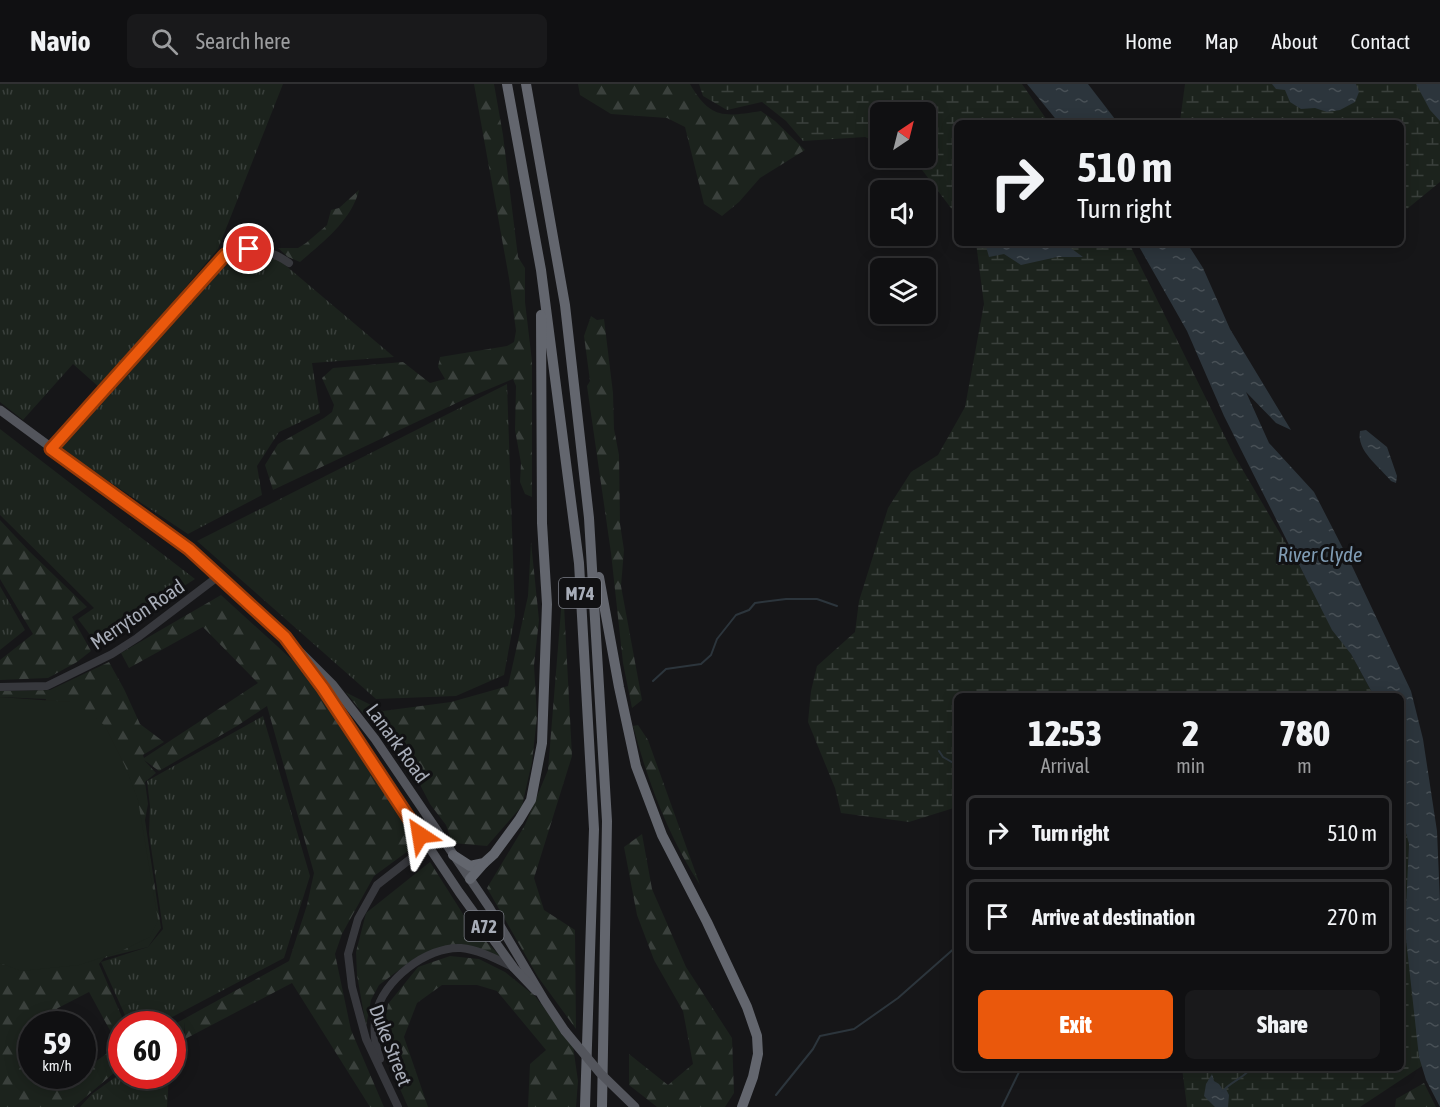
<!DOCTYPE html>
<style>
:root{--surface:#101012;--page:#19191b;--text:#f1f3f6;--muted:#9c9d9f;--line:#303032;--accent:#ea580c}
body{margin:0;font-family:"Asap Condensed",sans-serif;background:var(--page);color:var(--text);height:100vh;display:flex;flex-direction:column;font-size:22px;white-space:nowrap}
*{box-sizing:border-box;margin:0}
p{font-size:20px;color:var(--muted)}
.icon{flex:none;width:33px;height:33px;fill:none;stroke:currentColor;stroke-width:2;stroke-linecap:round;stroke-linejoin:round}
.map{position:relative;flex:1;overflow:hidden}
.side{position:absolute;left:954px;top:609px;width:450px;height:378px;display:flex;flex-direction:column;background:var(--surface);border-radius:9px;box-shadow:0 3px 15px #0003,0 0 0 2px var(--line)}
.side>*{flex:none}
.top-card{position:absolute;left:954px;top:36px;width:450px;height:126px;border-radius:9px;box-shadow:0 3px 15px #0003,0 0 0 2px var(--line);background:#101012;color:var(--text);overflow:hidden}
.needle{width:39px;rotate:35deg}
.controls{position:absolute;left:870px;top:18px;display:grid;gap:12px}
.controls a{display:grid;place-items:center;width:66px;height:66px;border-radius:9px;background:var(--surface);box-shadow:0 3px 15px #0003,0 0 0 2px var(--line);font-size:30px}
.speed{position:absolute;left:18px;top:927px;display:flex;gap:12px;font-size:30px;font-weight:700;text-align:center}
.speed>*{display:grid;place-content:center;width:78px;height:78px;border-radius:50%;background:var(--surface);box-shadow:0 3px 15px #0003,0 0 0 2px var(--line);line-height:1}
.speed small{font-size:15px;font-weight:400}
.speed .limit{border:9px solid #d22;background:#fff;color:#111}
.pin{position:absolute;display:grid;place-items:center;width:51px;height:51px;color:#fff;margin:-26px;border:3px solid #fff;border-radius:50%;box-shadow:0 2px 6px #0007}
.me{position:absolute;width:66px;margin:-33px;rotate:327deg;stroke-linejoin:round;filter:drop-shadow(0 0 4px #0008)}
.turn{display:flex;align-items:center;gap:21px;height:126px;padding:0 24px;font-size:27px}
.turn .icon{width:78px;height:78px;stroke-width:2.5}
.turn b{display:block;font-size:42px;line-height:51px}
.eta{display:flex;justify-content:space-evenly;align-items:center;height:102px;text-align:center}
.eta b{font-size:36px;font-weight:800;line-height:42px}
.button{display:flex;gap:12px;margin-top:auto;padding:12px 24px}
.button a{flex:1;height:69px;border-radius:9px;background:var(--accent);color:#fff;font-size:24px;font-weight:800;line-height:69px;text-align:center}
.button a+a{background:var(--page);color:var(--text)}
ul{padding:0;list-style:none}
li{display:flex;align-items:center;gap:18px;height:75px;margin:0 12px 9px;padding:0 12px;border:3px solid var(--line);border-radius:9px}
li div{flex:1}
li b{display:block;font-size:22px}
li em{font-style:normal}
header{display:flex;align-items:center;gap:36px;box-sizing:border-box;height:84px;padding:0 30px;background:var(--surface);border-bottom:2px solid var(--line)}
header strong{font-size:28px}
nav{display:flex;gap:33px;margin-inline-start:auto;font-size:21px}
.search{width:420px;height:54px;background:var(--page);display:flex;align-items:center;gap:15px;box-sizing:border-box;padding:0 21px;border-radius:9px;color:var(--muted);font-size:22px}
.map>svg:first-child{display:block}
.grass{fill:url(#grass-tufts)}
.forest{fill:url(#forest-firs);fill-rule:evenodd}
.wetland{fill:url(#wetland-marsh)}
.park{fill:#1c231d}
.water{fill:url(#water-ripples)}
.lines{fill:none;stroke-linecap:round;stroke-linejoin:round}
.stream{stroke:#2c353c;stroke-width:2}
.minor{stroke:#37383d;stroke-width:8}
.major{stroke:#53555c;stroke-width:9}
.highway{stroke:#63666e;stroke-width:10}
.major-bridge{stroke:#53555c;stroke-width:9}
.route-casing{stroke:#983908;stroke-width:15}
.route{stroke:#ea580c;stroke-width:10}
.labels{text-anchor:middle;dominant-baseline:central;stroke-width:6;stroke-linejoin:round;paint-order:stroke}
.shield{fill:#111113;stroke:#7b7e86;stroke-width:1.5}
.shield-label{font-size:18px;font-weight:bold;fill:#a8adb8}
.street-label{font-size:20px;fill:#a8adb8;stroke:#111113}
.water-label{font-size:21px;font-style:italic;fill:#7f9bb3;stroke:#111113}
</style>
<header>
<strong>Navio</strong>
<div class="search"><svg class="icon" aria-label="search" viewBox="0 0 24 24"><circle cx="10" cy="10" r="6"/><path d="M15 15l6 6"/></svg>Search here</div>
<nav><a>Home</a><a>Map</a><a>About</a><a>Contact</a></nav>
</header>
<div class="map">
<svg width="1440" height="1023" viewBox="0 0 1440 1023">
<defs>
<pattern id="grass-tufts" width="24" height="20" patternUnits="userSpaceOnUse" patternTransform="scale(1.5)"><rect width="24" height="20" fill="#1c231d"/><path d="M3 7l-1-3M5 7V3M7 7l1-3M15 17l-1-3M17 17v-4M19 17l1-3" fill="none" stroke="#3a403c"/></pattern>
<pattern id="forest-firs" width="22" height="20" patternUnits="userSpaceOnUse" patternTransform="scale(1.5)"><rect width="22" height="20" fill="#1c231d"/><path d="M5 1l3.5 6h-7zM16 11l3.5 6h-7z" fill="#3a403c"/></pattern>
<pattern id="wetland-marsh" width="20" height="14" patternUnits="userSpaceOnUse" patternTransform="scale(1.5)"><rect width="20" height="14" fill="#1c231d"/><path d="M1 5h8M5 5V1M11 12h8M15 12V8" fill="none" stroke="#3a403c"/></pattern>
<pattern id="water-ripples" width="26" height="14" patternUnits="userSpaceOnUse" patternTransform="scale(1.5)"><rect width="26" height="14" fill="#2c353c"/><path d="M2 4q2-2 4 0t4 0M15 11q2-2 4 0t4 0" fill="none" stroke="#485056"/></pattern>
</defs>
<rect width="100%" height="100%" fill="#161618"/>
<g class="grass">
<polygon points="0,0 283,0 218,165 100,304 73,280 23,336 0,318"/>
<polygon points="234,171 278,175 394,273 312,279 320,329 279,348 257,382 262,411 188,450 57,363 91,328"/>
<polygon points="507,300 515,532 504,591 456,612 376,615 197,457"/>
<polygon points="0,345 195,495 96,559 78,535 94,524 0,431"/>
<polygon points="0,502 25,546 0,566"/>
<polygon points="263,632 310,792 284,874 159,940 129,940 101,878 148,863 163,845 149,750 150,722 147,697"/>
<polygon points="121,989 122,992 169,992 167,1023 80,1023 92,1010"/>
</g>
<g class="forest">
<polygon points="474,0 494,0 503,51 518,173 525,184 525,218 532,277 532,413 525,410 520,398 521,379 515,346 516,302 513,295 465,315 273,406 265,381 278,360 324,334 332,328 334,321 322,294 333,284 403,278 430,299 445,295 438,283 440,273 507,262 514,258 516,247 509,194"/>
<path d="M 578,0 L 690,0 C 710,35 724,33 761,27 L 775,37 L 805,66 L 760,94 L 739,118 L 722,132 L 704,120 L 685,43 L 667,34 L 611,30 L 580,11 Z"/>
<path d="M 359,106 C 352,136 322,159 300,178 L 288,173 L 278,164 L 298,164 L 306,159 L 327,141 L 331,126 L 339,124 Z"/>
<polygon points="591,232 597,236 604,235 613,309 614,345 619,371 620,440 624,466 621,502 642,616 632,624 623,579 611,469 587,302 590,297 584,252"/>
<polygon points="0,436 29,467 87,523 72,533 91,567 77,578 48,594 0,596 0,576 33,550 0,495"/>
<polygon points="531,458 539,536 534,581 537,633 532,678 522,722 487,762 452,759 446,741 430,720 415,691 336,597 345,608 383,627 451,618 508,602 528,512"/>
<polygon points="563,502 572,672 534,794 544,826 575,846 576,945 538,893 487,804 525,741 548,686"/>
<path d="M 221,511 L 323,604 L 344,634 L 419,759 L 374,792 L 342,850 L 335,870 L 351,946 L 384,1023 L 370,1023 L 292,899 L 185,955 L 185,937 L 184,953 L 173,958 L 173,941 L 289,877 L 307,821 L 314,789 L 267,622 L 237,642 L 159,687 L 144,676 L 156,689 L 145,698 L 148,720 L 145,736 L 161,844 L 148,863 L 104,874 L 99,880 L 125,940 L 122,940 L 121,983 L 74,1023 L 0,1023 L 0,870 L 46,615 L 0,613 L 0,607 L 50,606 L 109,578 L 124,605 L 140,640 L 164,658 L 143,671 L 144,674 L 258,599 L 203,543 L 129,584 L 121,569 ZM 89,908 L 118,961 L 83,987 L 82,992 L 32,992 L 32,940 L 40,940 L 39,938 L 58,924 Z"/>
<path d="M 638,641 L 648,656 L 700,801 C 668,752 648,698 633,642 Z"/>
<polygon points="642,750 652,805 686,883 732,954 734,1009 725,1023 657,1023 629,1001 629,970 668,1001 693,980 683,927 654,876 637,831 624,763"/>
<polygon points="430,778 470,841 503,875 462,861 415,874 379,901 371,916 366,942 357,891 356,868 366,829"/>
<polygon points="450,872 479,875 505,888 535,912 573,962 578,997 576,1023 528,1023 530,980 546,966 497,907 477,901 442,901 417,919 404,953 428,1023 408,1023 381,962 388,920 418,883"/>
<polygon points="1424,999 1436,1023 1395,1023 1396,1015"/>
</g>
<g class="wetland">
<polygon points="699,0 1022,0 1049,39 957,39 957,132 913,74 926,74 926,28 880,28 880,59 865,53 803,57 786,37 762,18 727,26 703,12"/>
<polygon points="1185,0 1440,0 1440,98 1407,125 1401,116 1401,39 1183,39 1180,37"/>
<polygon points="976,159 1129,159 1234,371 1351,570 1374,612 957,612 957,723 909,738 841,729 835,704 808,638 811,607 817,582 855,548 859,517 888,424 911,388 938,371 965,323 984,220"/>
<polygon points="1401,724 1409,760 1406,853 1422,982 1360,1023 1187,1023 1182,984 1401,984"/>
</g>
<polygon class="park" points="0,613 70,618 88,627 105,642 125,682 138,716 158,836 150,853 119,868 79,881 21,887 0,879"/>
<g class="water">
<polygon points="1027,0 1088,0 1118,39 1059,39"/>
<polygon points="1272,0 1356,0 1359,8 1355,18 1340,26 1327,28 1315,24 1301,25 1290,18 1285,6 1276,5"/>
<polygon points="1416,0 1440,0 1440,37 1430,26"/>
<polygon points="985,159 1064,159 1083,173 1057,173 1021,181 1004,170 989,173"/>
<polygon points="1137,159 1187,159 1203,184 1230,245 1291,346 1276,339 1246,308 1269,359 1314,408 1353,484 1411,607 1423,655 1437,747 1440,817 1440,1023 1426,996 1419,973 1405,846 1409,760 1401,731 1401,612 1374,612 1351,570 1332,546 1224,332 1187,247"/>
<path d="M 1366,346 L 1387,363 L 1397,392 L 1396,399 L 1391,397 C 1380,383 1356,367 1360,347 Z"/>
<polygon points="1212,990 1214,997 1219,1000 1223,1006 1226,1005 1229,1011 1228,1023 1215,1023 1204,1012 1206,1000"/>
</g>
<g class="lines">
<g class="stream">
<polyline points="653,597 666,585 701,580 711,571 717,555 736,531 749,526 755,519 786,515 817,515 837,522"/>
<polyline points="939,667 943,673 957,681"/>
<path d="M 1223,1007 C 1231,997 1243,995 1251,984"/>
<polyline points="776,1011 813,965 820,952 854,945 898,914 957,862"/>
<polyline points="1002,1023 1021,984"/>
</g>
<g class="minor">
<path d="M 51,365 L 225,171 C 247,160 269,165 289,179"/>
<polyline points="0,603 47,602 112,570 137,554 220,491"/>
<path d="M 380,975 C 375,961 373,945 376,930 C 382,897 427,862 461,864 C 480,866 496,875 513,883"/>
<polyline points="398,1023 366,955 352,903 348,870 358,835 377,801 427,762"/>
</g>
<g class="major">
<polyline points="0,326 189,465 220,491 285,553 333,601 375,655 489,823 545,917 565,947"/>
<polyline points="303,578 323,604 459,808 514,884 536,907"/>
</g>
<g class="highway">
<polyline points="507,0 541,186 579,479 594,745 585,1023"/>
<polyline points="526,0 565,221 589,434 607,737 602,1023"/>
<polyline points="599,493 619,603 636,682 662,751 707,838 747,923 757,952 758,970 753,993 742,1023"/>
<polyline points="453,771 470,782 484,779 494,770 519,736 531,716 542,659 547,520 542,439 541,231"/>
<polyline points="470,795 484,779"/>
</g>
<polyline class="major-bridge" points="565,947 600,989 635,1023"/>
</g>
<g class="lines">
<g class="route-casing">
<polyline id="route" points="249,165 237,165 225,171 51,365 189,465 285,553 323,604 420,751"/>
</g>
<use href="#route" class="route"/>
</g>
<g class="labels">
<g class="shield">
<rect x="559" y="494" width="42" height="30" rx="4.5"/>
<rect x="464.5" y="827" width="39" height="30" rx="4.5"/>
</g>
<g class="shield-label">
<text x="580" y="509">M74</text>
<text x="484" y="842">A72</text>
</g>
<g class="street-label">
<text transform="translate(137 530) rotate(-34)">Merryton Road</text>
<text transform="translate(398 659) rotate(54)">Lanark Road</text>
<text transform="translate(391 961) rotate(69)">Duke Street</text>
</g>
<g class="water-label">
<text x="1320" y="470">River Clyde</text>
</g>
</g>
</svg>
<div class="controls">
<a><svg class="needle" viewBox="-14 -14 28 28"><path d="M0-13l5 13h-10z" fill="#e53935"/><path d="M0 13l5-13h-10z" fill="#9c9d9f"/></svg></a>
<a><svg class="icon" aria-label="sound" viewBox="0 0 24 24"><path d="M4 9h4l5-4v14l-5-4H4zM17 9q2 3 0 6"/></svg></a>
<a><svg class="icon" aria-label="layers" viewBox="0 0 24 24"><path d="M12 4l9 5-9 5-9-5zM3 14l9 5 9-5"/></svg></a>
</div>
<div class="speed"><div>59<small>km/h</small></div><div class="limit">60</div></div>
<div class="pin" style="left:249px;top:165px;background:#d93025"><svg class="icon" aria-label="arrive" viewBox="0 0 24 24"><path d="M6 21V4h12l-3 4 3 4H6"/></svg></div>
<svg class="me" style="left:420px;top:751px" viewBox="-20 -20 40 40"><path d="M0-17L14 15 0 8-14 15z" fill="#ea580c" stroke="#fff" stroke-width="4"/></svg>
<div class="top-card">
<div class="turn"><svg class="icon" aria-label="right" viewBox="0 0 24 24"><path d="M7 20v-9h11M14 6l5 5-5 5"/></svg><div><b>510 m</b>Turn right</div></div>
</div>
<section class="side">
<div class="eta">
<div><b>12:53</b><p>Arrival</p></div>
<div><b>2</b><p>min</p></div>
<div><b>780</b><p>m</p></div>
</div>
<ul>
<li><svg class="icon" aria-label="right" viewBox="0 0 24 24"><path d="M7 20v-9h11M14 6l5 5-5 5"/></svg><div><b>Turn right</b></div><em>510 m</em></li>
<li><svg class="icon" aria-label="arrive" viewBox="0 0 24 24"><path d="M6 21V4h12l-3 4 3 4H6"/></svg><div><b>Arrive at destination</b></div><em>270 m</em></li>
</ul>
<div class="button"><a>Exit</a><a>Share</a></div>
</section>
</div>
